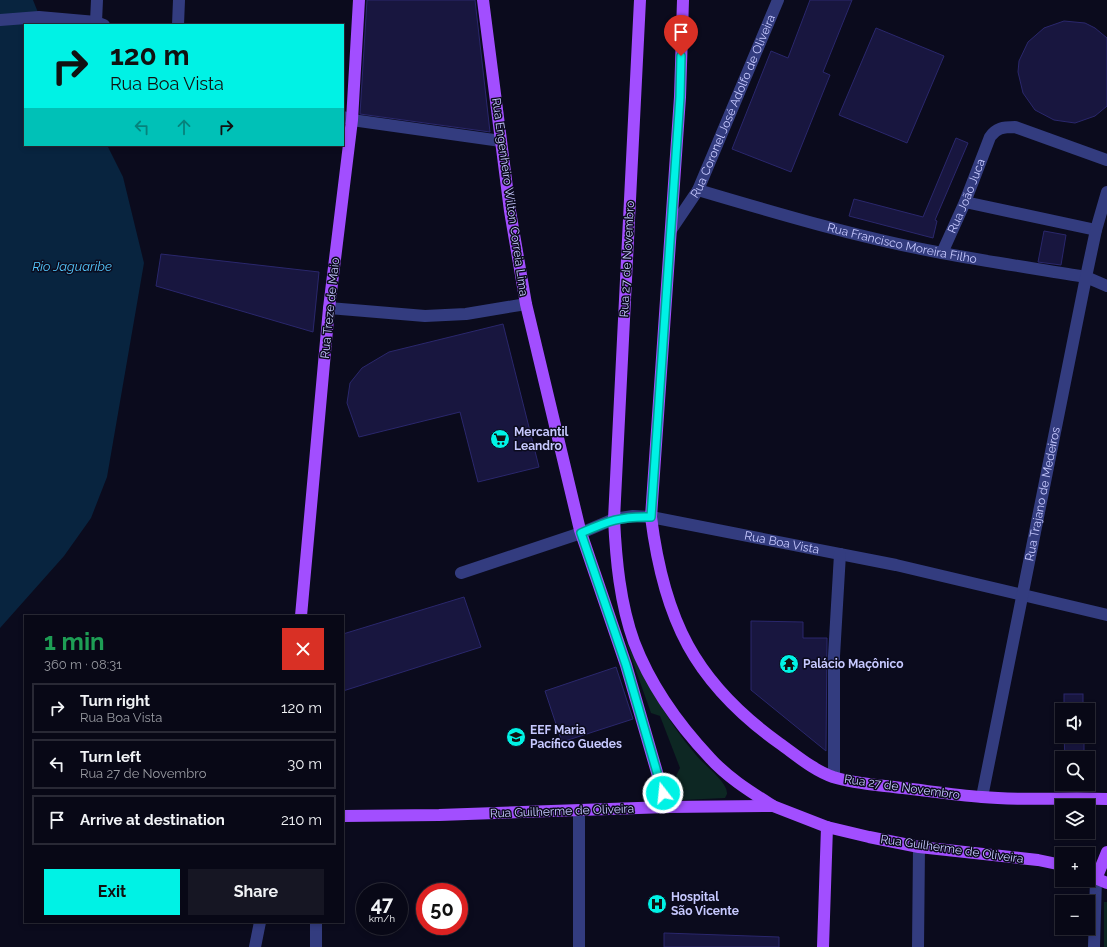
<!DOCTYPE html>
<meta charset="utf-8">
<style>
:root{--surface:#080816;--page:#161623;--text:#f1f3f6;--muted:#989aa1;--line:#292935;--accent:#00f2e5}
body{margin:0;font-family:Raleway,sans-serif;background:var(--page);color:var(--text);height:100vh;display:flex;flex-direction:column;font-size:15px;white-space:nowrap}
*{box-sizing:border-box;margin:0}
p{font-size:13px;color:var(--muted)}
.icon{flex:none;width:22px;height:22px;fill:none;stroke:currentColor;stroke-width:2;stroke-linecap:round;stroke-linejoin:round}
.map{position:relative;flex:1;overflow:hidden}
.panel{position:absolute;left:24px;top:615px;width:320px;height:308px;display:flex;flex-direction:column;background:var(--surface);border-radius:0px;box-shadow:0 2px 6px #0003,0 0 0 1px var(--line)}
.panel>*{flex:none}
.guide{position:absolute;left:24px;top:24px;width:320px;height:122px;border-radius:0px;box-shadow:0 2px 6px #0003,0 0 0 1px var(--line);background:#00f2e5;color:#111;overflow:hidden}
.buttons{position:absolute;left:1055px;top:703px;display:grid;gap:8px}
.buttons a{display:grid;place-items:center;width:40px;height:40px;border-radius:0px;background:var(--surface);box-shadow:0 2px 6px #0003,0 0 0 1px var(--line);font-size:20px}
.speed{position:absolute;left:356px;top:883px;display:flex;gap:8px;font-size:20px;font-weight:700;text-align:center}
.speed>*{display:grid;place-content:center;width:52px;height:52px;border-radius:50%;background:var(--surface);box-shadow:0 2px 6px #0003,0 0 0 1px var(--line);line-height:1}
.speed small{font-size:10px;font-weight:400}
.speed .limit{border:6px solid #d22;background:#fff;color:#111}
.pin{position:absolute;display:grid;place-items:center;width:34px;height:34px;color:#fff;margin:-41px -17px;border-radius:50% 50% 50% 0;rotate:-45deg;box-shadow:0 0 4px #0007}
.pin .icon{rotate:45deg}
.me{position:absolute;width:44px;margin:-22px;rotate:344deg;stroke-linejoin:round;filter:drop-shadow(0 0 3px #0008)}
.turn{display:flex;align-items:center;gap:14px;height:84px;padding:0 20px;font-size:18px}
.turn .icon{width:52px;height:52px;stroke-width:2.5}
.turn b{display:block;font-size:28px;line-height:34px}
.lanes{display:flex;align-items:center;height:38px;padding:0 20px;background:#0003;justify-content:center;gap:20px;direction:ltr}
.lanes .off{opacity:.35}
.round{display:grid;place-items:center;flex:none;width:42px;height:42px;border-radius:0px;background:var(--page)}
.summary{display:flex;align-items:center;justify-content:space-between;height:68px;padding:0 20px}
h1{font-size:24px;font-weight:700;line-height:30px;color:#1e9e55}
.primary-button{display:flex;gap:8px;margin-top:auto;padding:8px 20px}
.primary-button a{flex:1;height:46px;border-radius:0px;background:var(--accent);color:#111;font-size:16px;font-weight:700;line-height:46px;text-align:center}
.primary-button a+a{background:var(--page);color:var(--text)}
ul{padding:0;list-style:none}
li{display:flex;align-items:center;gap:12px;height:50px;margin:0 8px 6px;padding:0 12px;border:2px solid var(--line);border-radius:0px}
li div{flex:1}
li b{display:block;font-size:15px}
li em{font-style:normal}
.map>svg:first-child{display:block}
.green{fill:#0d2723}
.water{fill:#08243f}
.building{fill:#18163f;stroke:#2a276c}
.lines{fill:none;stroke-linecap:round;stroke-linejoin:round}
.minor{stroke:#333c7f;stroke-width:12}
.major{stroke:#a24eff;stroke-width:12}
.route-casing{stroke:#009d95;stroke-width:10}
.route{stroke:#00f2e5;stroke-width:7}
.labels{text-anchor:middle;dominant-baseline:central;stroke-width:3;stroke-linejoin:round;paint-order:stroke}
.street-label{font-size:12px;fill:#c7c9ff;stroke:#0b0b1d}
.poi-label{font-size:12px;font-weight:bold;fill:#c7c9ff;stroke:#0b0b1d;text-anchor:start}
.water-label{font-size:13px;font-style:italic;fill:#55caff;stroke:#0b0b1d}
</style>
<div class="map">
<svg width="1107" height="947" viewBox="0 0 1107 947">
<rect width="100%" height="100%" fill="#0b0b1d"/>
<g class="green">
<path d="M 624,637 C 644,678 666,720 696,755 C 704,765 728,782 727,794 L 725,798 L 682,800 L 674,780 L 680,768 L 660,716 L 651,713 Z"/>
<rect x="1104" y="902" width="3" height="45"/>
</g>
<polygon class="water" points="0,0 33,0 43,25 25,25 25,145 107,145 123,177 144,263 107,477 91,518 64,556 0,628"/>
<g class="building">
<polygon points="367,0 475,0 490,132 360,114"/>
<polygon points="810,0 852,0 823,72 830,75 791,172 732,149 771,51 788,58"/>
<polygon points="1064,21 1085,23 1095,28 1107,38 1107,106 1095,116 1075,123 1054,120 1035,110 1023,93 1018,72 1019,61 1028,42 1044,28"/>
<polygon points="876,28 944,56 907,143 839,115"/>
<polygon points="956,138 968,143 935,220 937,221 933,238 849,216 854,199 923,217"/>
<polygon points="1044,231 1066,235 1061,265 1038,262"/>
<polygon points="161,254 319,272 313,332 156,286"/>
<polygon points="503,324 539,467 478,482 460,412 359,437 347,403 350,383 362,368 389,352"/>
<polygon points="464,597 481,647 343,691 343,634"/>
<polygon points="751,621 803,622 803,638 827,638 826,751 751,690"/>
<polygon points="616,667 633,719 562,742 545,691"/>
<rect x="1064" y="694" width="19" height="16"/>
<polygon points="1064,736 1084,736 1084,758 1065,758"/>
<polygon points="664,933 779,937 779,947 664,947"/>
</g>
<g class="lines">
<g class="minor">
<polyline points="0,20 39,17 96,22 104,25"/>
<polyline points="96,22 97,0"/>
<polyline points="178,25 179,0"/>
<polyline points="343,117 352,120 501,141"/>
<path id="s1" d="M 698,190 C 779,214 860,238 942,253 C 990,262 1038,269 1086,277 L 1107,286"/>
<polyline points="965,202 1096,230"/>
<path id="s2" d="M 671,230 L 698,190 L 778,0"/>
<path id="s3" d="M 942,253 L 965,202 L 990,137 C 996,128 1003,127 1015,127 L 1107,160"/>
<polyline points="329,308 425,316 466,314 526,304"/>
<path id="s4" d="M 461,573 L 581,533 L 614,519 L 633,516 L 651,517 L 896,565 L 1107,615"/>
<polyline points="834,777 834,656 840,554"/>
<path id="s5" d="M 982,797 L 1086,277 L 1096,230 L 1107,192"/>
<polyline points="316,922 316,947"/>
<polyline points="255,947 260,922"/>
<polyline points="579,947 579,811"/>
<polyline points="918,947 919,847"/>
<polyline points="1094,947 1096,879"/>
</g>
<g class="major">
<polyline points="483,0 510,211 526,304 580,530 626,665 667,807"/>
<path d="M 640,0 L 614,519 C 616,560 620,603 634,642 C 650,684 679,725 710,758 C 728,778 751,792 773,806"/>
<path d="M 683,0 L 680,97 L 651,517 C 664,619 694,682 779,743 C 796,755 813,770 833,777 C 855,784 880,785 903,788 C 929,791 955,795 982,797 C 1023,801 1065,797 1107,799"/>
<polyline points="301,616 329,308 352,120 359,0"/>
<polyline points="343,816 439,815 667,807 773,806 827,827 869,837 919,847 1038,860 1062,865"/>
<polyline points="1088,875 1107,883"/>
<polyline points="1096,879 1107,852"/>
<polyline points="823,947 827,827"/>
</g>
</g>
<g class="lines">
<g class="route-casing">
<path id="route" d="M 663,793 L 626,665 L 581,533 C 608,521 621,516 651,517 L 680,97 L 681,56"/>
</g>
<use href="#route" class="route"/>
</g>
<defs>
<g id="supermarket-disc" transform="scale(1)"><circle r="9.5" fill="#00f2e5" stroke="#0b0b1d"/><path d="M-6-5.5h2.5l.6 2H6L4.5 2H-2.5L-4.4-4H-6ZM-1.5 3.2a1.3 1.3 0 1 0 .1 0ZM3 3.2a1.3 1.3 0 1 0 .1 0Z" fill="#111"/></g>
<g id="temple-disc" transform="scale(1)"><circle r="9.5" fill="#00f2e5" stroke="#0b0b1d"/><path d="M0-6L5-2H3V0L6.5 2.5H4V6H1.5V3h-3V6H-4V2.5H-6.5L-3 0V-2H-5Z" fill="#111"/></g>
<g id="school-disc" transform="scale(1)"><circle r="9.5" fill="#00f2e5" stroke="#0b0b1d"/><path d="M0-5L7-2L0 1L-7-2ZM-4 1L0 2.5L4 1V4Q0 6-4 4Z" fill="#111"/></g>
<g id="hospital-disc" transform="scale(1)"><circle r="9.5" fill="#00f2e5" stroke="#0b0b1d"/><path d="M-5-5h3v3.5h4V-5h3V5h-3V1.5h-4V5h-3Z" fill="#111"/></g>
</defs>
<g fill-rule="evenodd">
<use href="#supermarket-disc" x="500" y="439"/>
<use href="#temple-disc" x="789" y="664"/>
<use href="#school-disc" x="516" y="737"/>
<use href="#hospital-disc" x="657" y="904"/>
</g>
<g class="labels">
<g class="street-label">
<text stroke="none"><textPath href="#s2" startOffset="139">Rua Coronel José Adolfo de Oliveira</textPath></text>
<text stroke="none"><textPath href="#s3" startOffset="62">Rua João Juca</textPath></text>
<text transform="translate(510 197) rotate(82)">Rua Engenheiro Wilton Correia Lima</text>
<text stroke="none"><textPath href="#s1" startOffset="211">Rua Francisco Moreira Filho</textPath></text>
<text transform="translate(627 259) rotate(-87)">Rua 27 de Novembro</text>
<text transform="translate(330 308) rotate(-84)">Rua Treze de Maio</text>
<text stroke="none"><textPath href="#s5" startOffset="309">Rua Trajano de Medeiros</textPath></text>
<text stroke="none"><textPath href="#s4" startOffset="333">Rua Boa Vista</textPath></text>
<text transform="translate(902 787) rotate(8)">Rua 27 de Novembro</text>
<text transform="translate(562 811) rotate(-2)">Rua Guilherme de Oliveira</text>
<text transform="translate(952 849) rotate(8)">Rua Guilherme de Oliveira</text>
</g>
<g class="poi-label">
<text x="514" y="432">Mercantil<tspan x="514" dy="14">Leandro</tspan></text>
<text x="803" y="664">Palácio Maçônico</text>
<text x="530" y="730">EEF Maria<tspan x="530" dy="14">Pacífico Guedes</tspan></text>
<text x="671" y="897">Hospital<tspan x="671" dy="14">São Vicente</tspan></text>
</g>
<g class="water-label">
<text x="72" y="266">Rio Jaguaribe</text>
</g>
</g>
</svg>
<div class="buttons">
<a><svg class="icon" aria-label="sound" viewBox="0 0 24 24"><path d="M4 9h4l5-4v14l-5-4H4zM17 9q2 3 0 6"/></svg></a>
<a><svg class="icon" aria-label="search" viewBox="0 0 24 24"><circle cx="10" cy="10" r="6"/><path d="M15 15l6 6"/></svg></a>
<a><svg class="icon" aria-label="layers" viewBox="0 0 24 24"><path d="M12 4l9 5-9 5-9-5zM3 14l9 5 9-5"/></svg></a>
<a>+</a>
<a>−</a>
</div>
<div class="speed"><div>47<small>km/h</small></div><div class="limit">50</div></div>
<div class="pin" style="left:681px;top:56px;background:#d93025"><svg class="icon" aria-label="arrive" viewBox="0 0 24 24"><path d="M6 21V4h12l-3 4 3 4H6"/></svg></div>
<svg class="me" style="left:663px;top:793px" viewBox="-20 -20 40 40"><circle r="17" fill="#00f2e5" stroke="#fff" stroke-width="3"/><path d="M0-11L8 9 0 5-8 9z" fill="#fff"/></svg>
<div class="guide">
<div class="turn"><svg class="icon" aria-label="right" viewBox="0 0 24 24"><path d="M7 20v-9h11M14 6l5 5-5 5"/></svg><div><b>120 m</b>Rua Boa Vista</div></div>
<div class="lanes"><svg class="icon off" aria-label="left" viewBox="0 0 24 24"><path d="M17 20v-9H6M10 6l-5 5 5 5"/></svg><svg class="icon off" aria-label="ahead" viewBox="0 0 24 24"><path d="M12 20V5M6 11l6-6 6 6"/></svg><svg class="icon" aria-label="right" viewBox="0 0 24 24"><path d="M7 20v-9h11M14 6l5 5-5 5"/></svg></div>
</div>
<section class="panel">
<div class="summary"><div><h1>1 min</h1><p>360 m · 08:31</p></div><a class="round" style="background:#d93025;color:#fff"><svg class="icon" aria-label="close" viewBox="0 0 24 24"><path d="M6 6l12 12M18 6L6 18"/></svg></a></div>
<ul>
<li><svg class="icon" aria-label="right" viewBox="0 0 24 24"><path d="M7 20v-9h11M14 6l5 5-5 5"/></svg><div><b>Turn right</b><p>Rua Boa Vista</p></div><em>120 m</em></li>
<li><svg class="icon" aria-label="left" viewBox="0 0 24 24"><path d="M17 20v-9H6M10 6l-5 5 5 5"/></svg><div><b>Turn left</b><p>Rua 27 de Novembro</p></div><em>30 m</em></li>
<li><svg class="icon" aria-label="arrive" viewBox="0 0 24 24"><path d="M6 21V4h12l-3 4 3 4H6"/></svg><div><b>Arrive at destination</b></div><em>210 m</em></li>
</ul>
<div class="primary-button"><a>Exit</a><a>Share</a></div>
</section>
</div>
